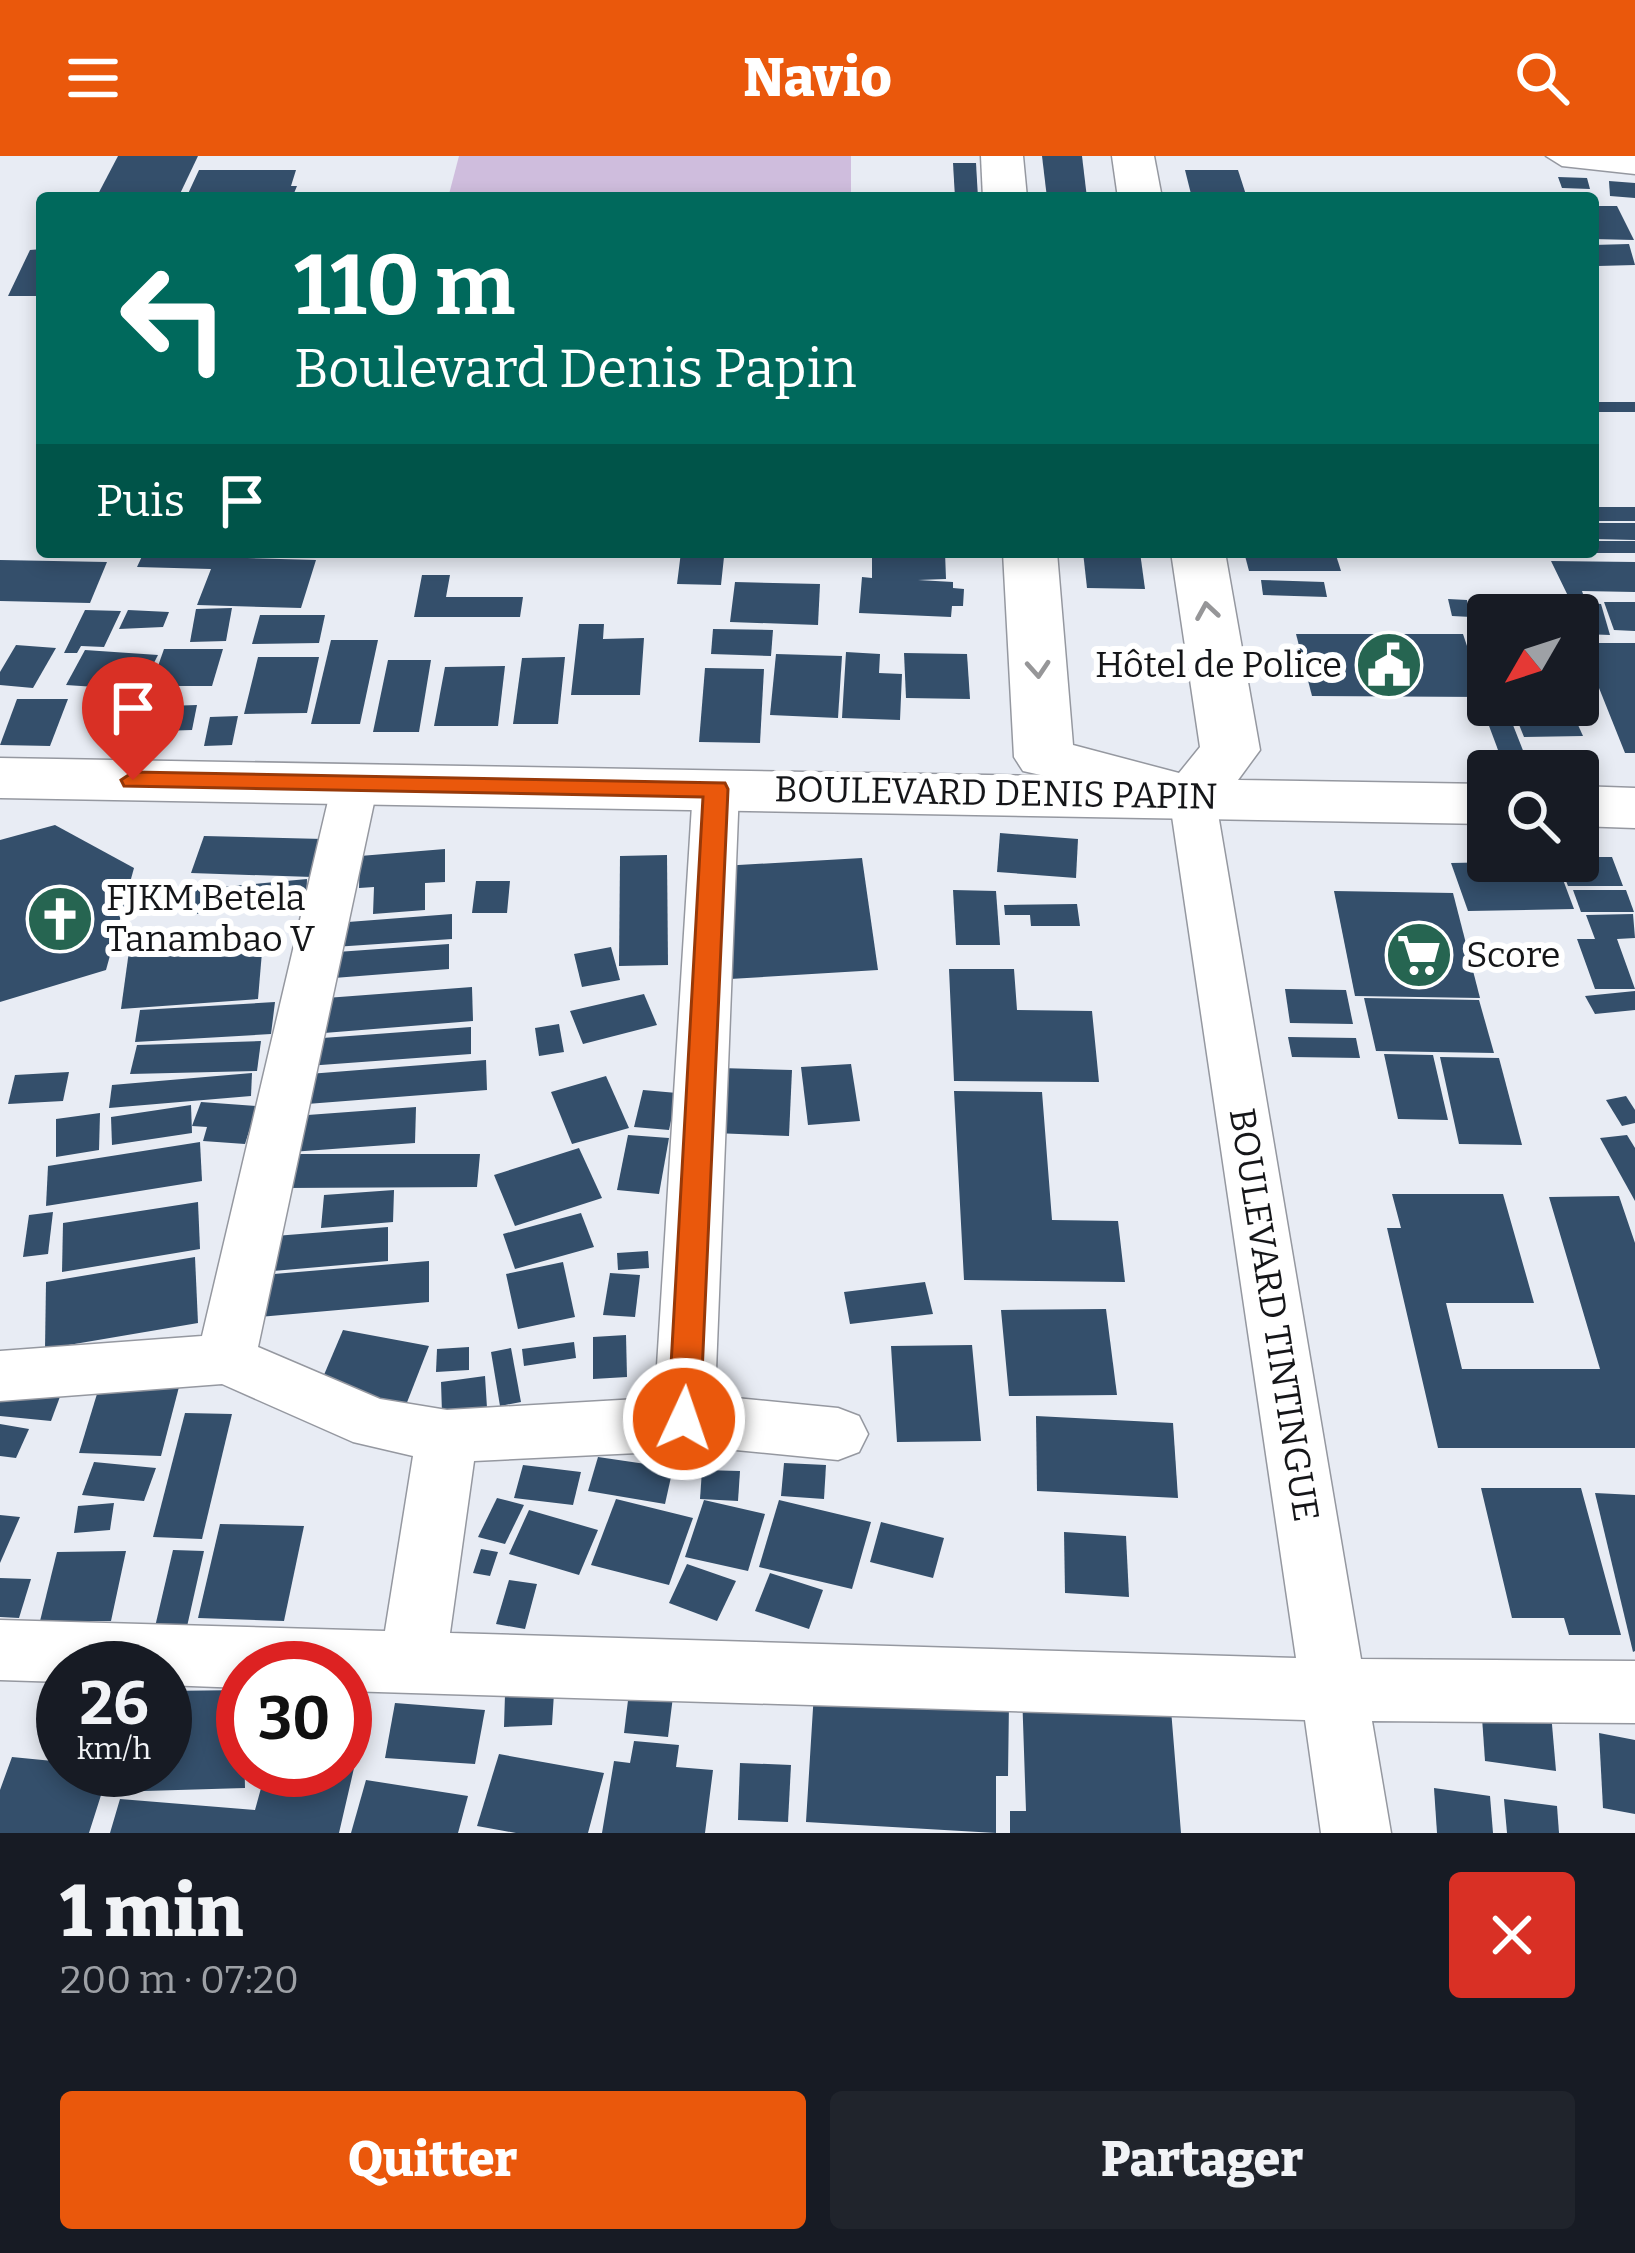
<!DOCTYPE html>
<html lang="fr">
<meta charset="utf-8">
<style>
:root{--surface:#171b24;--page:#20242c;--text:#f1f3f6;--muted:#9ea1a6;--accent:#ea580c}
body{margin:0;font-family:Bitter,serif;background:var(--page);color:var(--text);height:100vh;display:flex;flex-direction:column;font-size:45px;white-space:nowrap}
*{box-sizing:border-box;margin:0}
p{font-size:39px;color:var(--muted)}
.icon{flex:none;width:66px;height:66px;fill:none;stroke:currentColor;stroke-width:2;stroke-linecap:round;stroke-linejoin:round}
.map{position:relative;height:1677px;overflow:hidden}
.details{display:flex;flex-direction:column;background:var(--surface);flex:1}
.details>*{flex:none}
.banner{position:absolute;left:36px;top:36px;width:1563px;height:366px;border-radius:12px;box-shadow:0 6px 18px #0003;background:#00695c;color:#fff;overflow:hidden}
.needle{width:78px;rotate:231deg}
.fabs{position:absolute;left:1467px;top:438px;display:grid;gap:24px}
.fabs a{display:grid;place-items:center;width:132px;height:132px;border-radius:12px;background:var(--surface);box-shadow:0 6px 18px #0003;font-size:60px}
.speed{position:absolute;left:36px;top:1485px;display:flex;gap:24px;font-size:60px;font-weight:700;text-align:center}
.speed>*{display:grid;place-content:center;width:156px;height:156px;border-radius:50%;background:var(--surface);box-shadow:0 6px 18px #0003;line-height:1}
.speed small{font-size:30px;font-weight:400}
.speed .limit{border:18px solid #d22;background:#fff;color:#111}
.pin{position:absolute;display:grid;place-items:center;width:102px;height:102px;color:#fff;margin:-123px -51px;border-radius:50% 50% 50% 0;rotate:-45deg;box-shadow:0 0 12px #0007}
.pin .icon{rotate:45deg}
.me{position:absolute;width:132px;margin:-66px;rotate:3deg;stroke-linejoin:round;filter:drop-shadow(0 0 9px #0008)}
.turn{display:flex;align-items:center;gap:42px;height:252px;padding:0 60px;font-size:54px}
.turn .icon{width:156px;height:156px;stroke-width:2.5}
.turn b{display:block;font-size:84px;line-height:102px}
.then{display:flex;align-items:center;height:114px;padding:0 60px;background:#0003;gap:24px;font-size:45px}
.round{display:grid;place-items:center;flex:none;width:126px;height:126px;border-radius:12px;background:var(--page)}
.headline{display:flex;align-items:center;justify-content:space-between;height:204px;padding:0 60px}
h1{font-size:72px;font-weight:800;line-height:90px}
.primary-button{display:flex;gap:24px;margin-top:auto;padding:24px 60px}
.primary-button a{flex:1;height:138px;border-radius:12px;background:var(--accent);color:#fff;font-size:48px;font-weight:800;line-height:138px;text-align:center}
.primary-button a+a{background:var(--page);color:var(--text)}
header{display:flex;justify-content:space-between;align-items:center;height:156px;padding:0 60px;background:var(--accent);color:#fff;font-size:54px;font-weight:800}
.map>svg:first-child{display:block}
.green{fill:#cfbddd}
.building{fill:#344f6b}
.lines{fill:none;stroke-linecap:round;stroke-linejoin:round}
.street-casing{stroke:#9598a0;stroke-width:3}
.secondary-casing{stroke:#9598a0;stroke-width:3}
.street{fill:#fff;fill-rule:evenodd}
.secondary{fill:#fff;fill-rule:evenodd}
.oneway{stroke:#969698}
.route{fill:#ea580c;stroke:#983908;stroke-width:3}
.labels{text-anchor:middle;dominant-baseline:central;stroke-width:12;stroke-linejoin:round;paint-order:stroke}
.poi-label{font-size:36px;fill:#151619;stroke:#fff;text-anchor:start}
.street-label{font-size:36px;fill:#151619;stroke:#fff}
</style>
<header><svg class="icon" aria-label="menu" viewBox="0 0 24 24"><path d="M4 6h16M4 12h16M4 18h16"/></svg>Navio<svg class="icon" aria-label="search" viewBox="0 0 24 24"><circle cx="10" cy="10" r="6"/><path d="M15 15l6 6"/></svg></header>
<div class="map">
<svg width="1635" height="1677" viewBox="0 0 1635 1677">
<rect width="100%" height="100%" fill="#e8ecf4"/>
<polygon class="green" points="459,0 851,0 851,42 448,42"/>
<g class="building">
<polygon points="118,0 198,0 178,42 96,42"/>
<polygon points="1042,0 1082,0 1087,42 1047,42"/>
<polygon points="953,7 976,7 978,42 955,42"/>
<polygon points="199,14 296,14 291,30 297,30 292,42 186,42"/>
<polygon points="1185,14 1238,14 1247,42 1192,42"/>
<polygon points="1558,21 1587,22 1590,33 1562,32"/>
<polygon points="1609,25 1635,27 1635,42 1610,40"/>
<polygon points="1593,50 1617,50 1634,84 1593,83"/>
<polygon points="1629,88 1635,109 1598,110 1593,102 1593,89"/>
<polygon points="42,93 42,140 8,140 30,94"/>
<rect x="1593" y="246" width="42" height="10"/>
<rect x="1593" y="351" width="42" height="14"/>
<polygon points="1593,367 1635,367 1635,384 1593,383"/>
<rect x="1593" y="385" width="42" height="12"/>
<polygon points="144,396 214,396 212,401 316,404 301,452 197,449 211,413 137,411"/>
<polygon points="681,396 734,396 724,401 721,429 677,428"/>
<polygon points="872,396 945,396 946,423 918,424 953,426 953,432 964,433 963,450 952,450 951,461 859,457 862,421 872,422"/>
<polygon points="1083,396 1140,396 1145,433 1087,432"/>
<polygon points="1244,396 1335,396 1341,415 1249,415"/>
<polygon points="0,404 107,406 90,447 0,445"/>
<polygon points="1551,405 1635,406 1635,436 1582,435 1585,444 1570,444"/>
<polygon points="422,419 450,419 446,441 523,441 520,461 414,461"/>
<polygon points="1261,424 1324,426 1327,441 1263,439"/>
<polygon points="735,426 820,428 818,469 730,466"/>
<polygon points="1448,443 1467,444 1471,461 1452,460"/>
<polygon points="1574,446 1601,448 1610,479 1583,478"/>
<polygon points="1604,446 1635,446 1635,475 1614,474"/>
<polygon points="232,452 226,485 190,486 196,453"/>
<polygon points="85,454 121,455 104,491 81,490 77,497 64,497"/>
<polygon points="128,454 169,456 163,471 119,473"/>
<polygon points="260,459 325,459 319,487 252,488"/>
<polygon points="579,468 604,468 603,483 644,482 640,539 571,539"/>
<polygon points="713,473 773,474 771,500 711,498"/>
<polygon points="1296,478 1463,478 1484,541 1312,540"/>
<polygon points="331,484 378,484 360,568 311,568"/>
<polygon points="1581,487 1635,487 1635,597 1625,597"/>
<polygon points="16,489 56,492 33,532 0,529 0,516"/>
<polygon points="164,493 223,493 212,530 151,530"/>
<polygon points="85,494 158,499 140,534 66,529"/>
<polygon points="846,496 880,498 879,517 902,518 900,564 842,562"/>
<polygon points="904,497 967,498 970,543 906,542"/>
<polygon points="776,498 842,500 838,562 770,559"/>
<polygon points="258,501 319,501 307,557 244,558"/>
<polygon points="565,501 558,568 513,568 522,502"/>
<polygon points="388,504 431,504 419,576 373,576"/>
<polygon points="505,510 498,570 434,570 445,511"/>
<polygon points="705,512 764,513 760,587 699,586"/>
<polygon points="17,543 68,543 50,590 0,589"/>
<polygon points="197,549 192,574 130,576 135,551"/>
<polygon points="1511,549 1569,549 1583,580 1524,581"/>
<polygon points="1485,559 1509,559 1526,602 1501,602"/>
<polygon points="238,560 232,589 204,590 210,561"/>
<polygon points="55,669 134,712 106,814 0,846 0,684"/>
<polygon points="1000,677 1078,683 1076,722 997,716"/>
<polygon points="204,680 323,683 312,721 191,717"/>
<polygon points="445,693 445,726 425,727 425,754 373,758 374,731 359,732 360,700"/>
<polygon points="667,699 668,809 619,810 620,700"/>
<polygon points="1578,701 1612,701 1623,730 1568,730 1558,705 1578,705"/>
<polygon points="862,702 878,814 730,823 721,710"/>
<polygon points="1556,705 1574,753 1468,755 1451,707"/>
<polygon points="307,723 306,747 187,759 189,734"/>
<polygon points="476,725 510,725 507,757 472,757"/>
<polygon points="953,734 996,735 1000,789 956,789"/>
<polygon points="1573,734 1626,734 1634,756 1581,756"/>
<polygon points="1334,735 1453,737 1480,842 1355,840"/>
<polygon points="1077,748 1080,770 1031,770 1030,759 1005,759 1004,749"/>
<polygon points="452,758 452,783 334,791 335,767"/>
<polygon points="1633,758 1635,782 1617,783 1635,833 1595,833 1577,783 1595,783 1586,759"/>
<polygon points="263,784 258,843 121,853 129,795"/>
<polygon points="449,788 449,813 321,823 323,797"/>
<polygon points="611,791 620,824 582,831 574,798"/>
<polygon points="949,813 1014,813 1017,854 1092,855 1099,926 954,925"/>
<polygon points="472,831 473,865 324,877 326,842"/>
<polygon points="1285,833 1346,834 1353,868 1290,867"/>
<polygon points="1635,835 1635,854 1595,858 1585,840"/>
<polygon points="644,838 657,869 583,888 570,855"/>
<polygon points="1364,842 1479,844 1494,897 1376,895"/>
<polygon points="275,846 271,878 135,886 140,854"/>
<polygon points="559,868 564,896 539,900 535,872"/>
<polygon points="471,871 471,898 307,910 309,883"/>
<polygon points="1288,881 1356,882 1360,902 1292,901"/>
<polygon points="261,885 257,915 130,918 137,889"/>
<polygon points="1384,898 1433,899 1448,964 1398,963"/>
<polygon points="1440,901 1499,902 1522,989 1459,988"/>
<polygon points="486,904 487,934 294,949 296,919"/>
<polygon points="851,908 860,965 808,969 801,911"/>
<polygon points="720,912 792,914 789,980 714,977"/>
<polygon points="69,916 63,945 8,948 15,919"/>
<polygon points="252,917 251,940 109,952 112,929"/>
<polygon points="606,920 629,972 572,988 551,936"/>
<polygon points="643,934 677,937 669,974 634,971"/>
<polygon points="954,935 1042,936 1052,1064 1118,1065 1125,1126 964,1124"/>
<polygon points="1626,940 1635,954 1635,967 1622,970 1606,944"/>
<polygon points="201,946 257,950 245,988 203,985 207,971 192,970"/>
<polygon points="191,949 192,977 112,989 111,961"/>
<polygon points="416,951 415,987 291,996 294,960"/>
<polygon points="100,957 99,994 56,1001 56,963"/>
<polygon points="628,979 669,982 659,1038 617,1034"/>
<polygon points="1627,979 1635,992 1635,1045 1600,982"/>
<polygon points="200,986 202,1025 46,1050 48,1010"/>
<polygon points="579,992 602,1042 515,1070 494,1019"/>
<polygon points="290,998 480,998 477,1031 284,1032"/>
<polygon points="394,1034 393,1066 321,1072 324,1039"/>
<polygon points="1392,1038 1503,1038 1534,1147 1446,1147 1462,1213 1600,1213 1549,1041 1619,1040 1635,1087 1635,1292 1438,1292 1387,1072 1401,1072"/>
<polygon points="198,1046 200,1093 62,1116 63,1067"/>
<polygon points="53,1056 48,1098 23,1101 29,1059"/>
<polygon points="581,1057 594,1091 515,1113 503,1078"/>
<polygon points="388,1071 388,1105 273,1115 275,1080"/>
<polygon points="648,1095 649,1112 618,1114 617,1097"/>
<polygon points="195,1101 198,1167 45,1193 46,1126"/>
<polygon points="429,1105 429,1146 259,1161 262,1119"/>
<polygon points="563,1106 575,1161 518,1173 506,1118"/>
<polygon points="610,1117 640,1119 635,1161 603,1159"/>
<polygon points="925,1126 933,1158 850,1168 844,1136"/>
<polygon points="1106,1153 1117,1239 1009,1240 1001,1154"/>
<polygon points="343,1174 429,1190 406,1249 318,1233"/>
<polygon points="626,1179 627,1221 593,1223 593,1181"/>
<polygon points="574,1186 576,1202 524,1210 522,1193"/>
<polygon points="972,1189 981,1285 897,1286 891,1190"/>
<polygon points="469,1191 469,1214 436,1216 437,1193"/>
<polygon points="511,1192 521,1246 500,1250 491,1196"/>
<polygon points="485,1220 487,1252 442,1258 441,1226"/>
<polygon points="100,1228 179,1231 161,1300 79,1297"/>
<polygon points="61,1238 51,1265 0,1260 0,1240"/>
<polygon points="185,1257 232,1258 202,1383 153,1381"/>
<polygon points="1036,1260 1173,1267 1178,1342 1037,1335"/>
<polygon points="0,1268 29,1273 16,1302 0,1300"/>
<polygon points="598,1301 673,1312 665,1348 588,1335"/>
<polygon points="94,1306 156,1312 144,1345 82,1339"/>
<polygon points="784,1307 826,1309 824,1343 781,1340"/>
<polygon points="523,1309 581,1316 573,1349 514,1342"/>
<polygon points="702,1314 740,1315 738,1345 700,1343"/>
<polygon points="1481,1332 1581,1332 1621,1479 1569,1479 1564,1462 1512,1462"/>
<polygon points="1595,1337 1635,1339 1635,1495 1633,1496"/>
<polygon points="497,1342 524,1349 505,1388 478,1381"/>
<polygon points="616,1343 693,1362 669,1429 591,1409"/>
<polygon points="704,1344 765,1358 748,1415 685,1401"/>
<polygon points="779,1344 871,1366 852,1433 759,1411"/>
<polygon points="114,1347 110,1374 74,1377 78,1350"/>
<polygon points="529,1354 598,1374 579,1419 509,1398"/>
<polygon points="0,1359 20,1361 0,1407"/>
<polygon points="881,1366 944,1382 933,1422 870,1406"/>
<polygon points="220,1368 304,1370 284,1465 198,1462"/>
<polygon points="1064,1376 1126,1380 1129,1441 1065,1437"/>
<polygon points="481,1393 498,1396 490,1420 473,1417"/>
<polygon points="173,1394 204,1395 186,1475 154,1475"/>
<polygon points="126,1395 111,1465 40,1465 57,1396"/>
<polygon points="687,1408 736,1425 717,1465 669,1447"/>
<polygon points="770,1417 823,1434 809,1473 755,1455"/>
<polygon points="0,1422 31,1423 19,1462 0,1461"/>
<polygon points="509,1424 537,1428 525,1473 496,1468"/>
<polygon points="630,1528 674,1532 668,1581 624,1577"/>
<polygon points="243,1534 245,1632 111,1636 115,1614 165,1614 165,1535"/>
<polygon points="814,1536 1009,1546 1008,1620 996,1620 996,1677 806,1666"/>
<polygon points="1022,1536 1170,1541 1181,1677 1010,1677 1010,1655 1026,1655"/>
<polygon points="554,1537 552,1569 504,1571 505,1538"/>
<polygon points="395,1547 485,1554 475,1608 385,1602"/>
<polygon points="1481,1547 1551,1557 1556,1615 1485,1605"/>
<polygon points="345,1554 367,1556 339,1677 110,1677 120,1643 255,1654 266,1614 345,1614"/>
<polygon points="1599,1577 1635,1584 1635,1658 1603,1652"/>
<polygon points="634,1585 679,1589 676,1611 713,1614 705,1677 602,1677 614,1605 630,1607"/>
<polygon points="499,1598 604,1617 588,1677 516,1677 477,1670"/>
<polygon points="12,1601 63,1606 63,1614 109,1614 89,1677 0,1677 0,1634"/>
<polygon points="740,1607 791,1609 788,1666 738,1664"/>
<polygon points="366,1624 468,1640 458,1677 351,1677"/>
<polygon points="1434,1632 1490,1640 1493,1677 1437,1677"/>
<polygon points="1504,1643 1557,1650 1559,1677 1507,1677"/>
</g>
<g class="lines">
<g class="street-casing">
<g id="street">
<polygon points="1546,0 1635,0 1635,18 1562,10"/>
<polygon points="355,613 371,617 378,628 258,1191 380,1243 447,1254 655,1242 693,633 700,622 716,618 732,622 739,633 715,1240 838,1252 859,1260 868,1278 859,1296 838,1304 684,1289 638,1297 474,1305 450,1477 1296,1502 1169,640 1176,629 1192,625 1208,629 1215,640 1361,1503 1635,1505 1635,1567 1372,1565 1391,1677 1321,1677 1305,1564 345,1535 345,1512 243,1512 243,1532 165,1529 165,1512 63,1512 63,1526 0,1524 0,1464 385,1475 413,1300 353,1286 222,1228 0,1245 0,1195 202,1180 332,628 339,617"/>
</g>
</g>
<g class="secondary-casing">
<g id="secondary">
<polygon points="981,0 1023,0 1027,42 983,42"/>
<polygon points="1112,0 1154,0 1162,42 1118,42"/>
<polygon points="1003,396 1057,396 1073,589 1179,617 1200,591 1171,396 1225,396 1260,594 1238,624 1488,628 1488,668 0,642 0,602 1045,620 1023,615 1014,601"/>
<polygon points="1578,630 1635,632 1635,672 1578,670"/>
</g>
</g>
<use href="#street" class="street"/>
<use href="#secondary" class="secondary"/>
</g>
<defs><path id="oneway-chevron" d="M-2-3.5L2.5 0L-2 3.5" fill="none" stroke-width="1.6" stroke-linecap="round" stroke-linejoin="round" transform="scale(3)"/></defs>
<g class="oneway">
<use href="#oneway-chevron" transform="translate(1207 455) rotate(-99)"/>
<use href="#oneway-chevron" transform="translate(1038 513) rotate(86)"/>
</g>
<polygon class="route" points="133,616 725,627 728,633 700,1263 696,1273 684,1277 673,1273 668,1263 703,641 124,630 121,624"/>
<defs>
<g id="civic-disc" transform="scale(3.45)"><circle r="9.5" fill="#266551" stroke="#fff"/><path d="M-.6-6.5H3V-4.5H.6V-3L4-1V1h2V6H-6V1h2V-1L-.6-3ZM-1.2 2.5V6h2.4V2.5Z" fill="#fff"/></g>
<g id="church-disc" transform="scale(3.45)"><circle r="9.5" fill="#266551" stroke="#fff"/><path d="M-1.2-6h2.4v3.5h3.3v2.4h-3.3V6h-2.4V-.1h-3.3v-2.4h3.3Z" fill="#fff"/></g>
<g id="supermarket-disc" transform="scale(3.45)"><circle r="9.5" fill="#266551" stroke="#fff"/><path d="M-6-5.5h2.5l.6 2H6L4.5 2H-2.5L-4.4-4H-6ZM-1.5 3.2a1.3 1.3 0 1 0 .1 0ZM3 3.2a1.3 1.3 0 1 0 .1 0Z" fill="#fff"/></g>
</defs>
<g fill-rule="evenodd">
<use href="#civic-disc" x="1389" y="509"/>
<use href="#church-disc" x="60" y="763"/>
<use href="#supermarket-disc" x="1419" y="799"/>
</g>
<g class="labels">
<g class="poi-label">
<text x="1342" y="509" text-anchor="end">Hôtel de Police</text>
<text x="106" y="742">FJKM Betela<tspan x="106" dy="41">Tanambao V</tspan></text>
<text x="1466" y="799">Score</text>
</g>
<g class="street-label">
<text transform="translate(996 637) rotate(1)">BOULEVARD DENIS PAPIN</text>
<text transform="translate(1274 1159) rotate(81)">BOULEVARD TINTINGUE</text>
</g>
</g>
</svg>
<div class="fabs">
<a><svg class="needle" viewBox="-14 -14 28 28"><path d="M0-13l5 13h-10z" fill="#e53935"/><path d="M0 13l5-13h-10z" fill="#9ea1a6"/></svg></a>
<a><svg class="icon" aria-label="search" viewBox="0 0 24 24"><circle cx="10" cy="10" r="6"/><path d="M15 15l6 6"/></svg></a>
</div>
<div class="speed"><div>26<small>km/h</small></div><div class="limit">30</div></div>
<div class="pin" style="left:133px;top:624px;background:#d93025"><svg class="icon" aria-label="arrive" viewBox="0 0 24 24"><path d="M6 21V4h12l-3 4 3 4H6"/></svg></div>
<svg class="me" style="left:684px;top:1263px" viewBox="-20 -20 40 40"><circle r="17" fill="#ea580c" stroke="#fff" stroke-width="3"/><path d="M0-11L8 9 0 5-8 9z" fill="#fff"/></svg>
<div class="banner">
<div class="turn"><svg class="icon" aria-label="left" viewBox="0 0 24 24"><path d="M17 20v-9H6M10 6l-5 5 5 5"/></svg><div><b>110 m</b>Boulevard Denis Papin</div></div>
<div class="then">Puis<svg class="icon" aria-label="arrive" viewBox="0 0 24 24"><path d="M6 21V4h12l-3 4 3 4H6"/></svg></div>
</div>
</div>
<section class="details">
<div class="headline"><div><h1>1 min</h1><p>200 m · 07:20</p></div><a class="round" style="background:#d93025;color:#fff"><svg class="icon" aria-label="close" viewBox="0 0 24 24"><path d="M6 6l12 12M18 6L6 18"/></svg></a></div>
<div class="primary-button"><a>Quitter</a><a>Partager</a></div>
</section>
